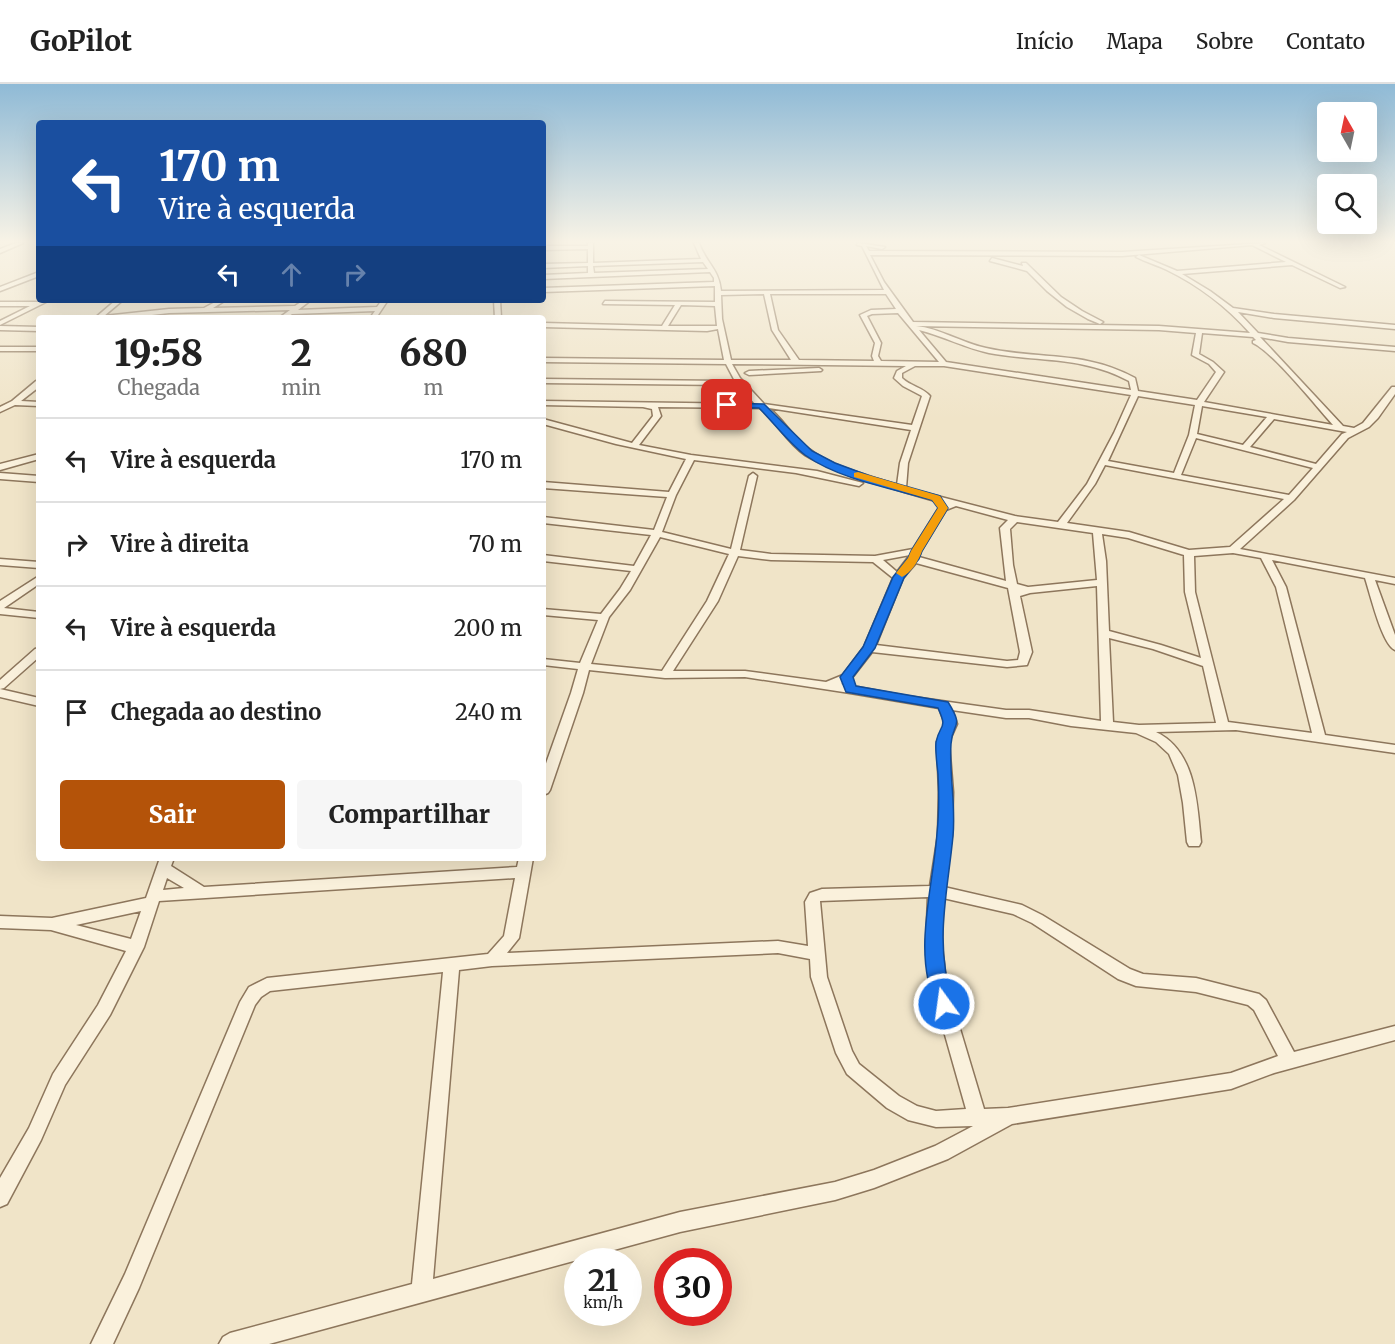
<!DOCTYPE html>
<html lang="pt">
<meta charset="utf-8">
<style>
:root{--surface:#fff;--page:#f6f6f6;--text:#222;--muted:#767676;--line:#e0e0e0;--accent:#b45309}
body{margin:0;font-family:Merriweather,serif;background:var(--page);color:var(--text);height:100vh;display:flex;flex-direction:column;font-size:22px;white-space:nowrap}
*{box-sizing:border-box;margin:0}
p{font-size:20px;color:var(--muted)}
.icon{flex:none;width:33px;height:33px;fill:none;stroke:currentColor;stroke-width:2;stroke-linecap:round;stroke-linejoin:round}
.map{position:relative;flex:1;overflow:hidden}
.side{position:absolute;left:36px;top:231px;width:510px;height:546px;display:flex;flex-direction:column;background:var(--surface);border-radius:6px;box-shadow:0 6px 24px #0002}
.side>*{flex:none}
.banner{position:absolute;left:36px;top:36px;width:510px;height:183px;border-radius:6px;box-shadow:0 6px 24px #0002;background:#1a4fa0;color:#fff;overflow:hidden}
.needle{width:39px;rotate:351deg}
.buttons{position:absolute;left:1317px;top:18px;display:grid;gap:12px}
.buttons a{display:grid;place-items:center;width:60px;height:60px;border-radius:6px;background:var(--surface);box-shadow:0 6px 24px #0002;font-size:30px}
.speed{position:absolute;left:564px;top:1164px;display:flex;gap:12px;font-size:30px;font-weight:700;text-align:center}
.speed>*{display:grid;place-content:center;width:78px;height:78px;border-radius:50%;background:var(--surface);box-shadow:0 6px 24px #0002;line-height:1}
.speed small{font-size:15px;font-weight:400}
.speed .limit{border:9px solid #d22;background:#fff;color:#111}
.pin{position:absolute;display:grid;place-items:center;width:51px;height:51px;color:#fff;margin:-26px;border-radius:12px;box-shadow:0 3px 9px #0006}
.me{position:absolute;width:66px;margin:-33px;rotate:346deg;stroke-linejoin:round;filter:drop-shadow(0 0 4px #0008)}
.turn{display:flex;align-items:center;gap:21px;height:126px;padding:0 24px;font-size:27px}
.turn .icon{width:78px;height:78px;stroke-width:2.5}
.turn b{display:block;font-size:42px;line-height:51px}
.lanes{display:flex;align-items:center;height:57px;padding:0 24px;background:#0003;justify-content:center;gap:30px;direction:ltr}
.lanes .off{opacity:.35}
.eta{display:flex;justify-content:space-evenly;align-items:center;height:102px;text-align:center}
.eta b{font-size:36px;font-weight:800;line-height:42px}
.cta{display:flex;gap:12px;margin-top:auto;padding:12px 24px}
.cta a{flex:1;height:69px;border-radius:6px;background:var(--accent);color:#fff;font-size:24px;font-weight:800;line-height:69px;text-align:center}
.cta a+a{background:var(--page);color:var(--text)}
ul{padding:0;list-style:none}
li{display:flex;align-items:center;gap:18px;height:84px;padding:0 24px;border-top:2px solid var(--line)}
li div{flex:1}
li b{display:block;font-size:22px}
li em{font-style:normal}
header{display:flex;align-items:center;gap:36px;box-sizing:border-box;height:84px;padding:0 30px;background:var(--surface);border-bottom:2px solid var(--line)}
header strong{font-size:28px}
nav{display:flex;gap:33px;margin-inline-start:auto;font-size:21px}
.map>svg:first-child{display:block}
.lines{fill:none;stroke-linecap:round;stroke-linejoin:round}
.street-casing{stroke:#8d765c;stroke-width:3}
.street{fill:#faf1dc;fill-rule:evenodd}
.route{fill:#1a73e8;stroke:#114b97;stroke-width:1.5}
.slow{fill:#f59e0b}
</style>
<header>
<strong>GoPilot</strong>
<nav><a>Início</a><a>Mapa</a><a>Sobre</a><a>Contato</a></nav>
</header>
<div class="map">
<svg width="1395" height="1260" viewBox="0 0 1395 1260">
<rect width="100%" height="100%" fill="#f0e4c8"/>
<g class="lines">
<g class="street-casing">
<g id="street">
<polygon points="16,159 23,159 0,169 0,165"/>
<path d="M 588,159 L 593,159 L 593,179 L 701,175 L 694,159 L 699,159 C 706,179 719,185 721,207 L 884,206 L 862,162 L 857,161 L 858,159 L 885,163 L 882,165 L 866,162 L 869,167 L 1122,168 L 1265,159 L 1259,161 L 1345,203 L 1340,204 L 1292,181 L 1182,190 L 1210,207 L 1233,224 L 1274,230 L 1395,241 L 1395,245 L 1274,234 L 1238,228 L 1258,249 L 1288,254 L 1395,263 L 1395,267 L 1288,258 L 1260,253 L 1343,342 L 1354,344 L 1363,339 L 1392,303 L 1395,303 L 1395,310 L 1378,334 L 1369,343 L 1348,354 L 1294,416 L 1240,465 L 1395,494 L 1395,500 L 1375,496 L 1395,551 L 1395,566 C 1382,561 1370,509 1365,494 L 1272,476 L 1286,503 L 1325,651 L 1395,661 L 1395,669 L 1236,646 L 1156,648 C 1196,667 1197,719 1201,758 L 1199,762 L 1189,762 L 1187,758 L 1183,719 L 1178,691 L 1169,670 L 1156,658 L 1136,649 L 1071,642 L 1029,634 L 1006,634 L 952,626 L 957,640 L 949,658 L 953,708 L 952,751 L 944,803 L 1022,821 L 1042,831 L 1130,885 L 1143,890 L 1196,894 L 1259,910 L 1266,916 L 1294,968 L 1395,942 L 1395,956 L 1274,989 L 1231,1005 L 1012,1040 L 948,1075 L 874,1104 L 835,1116 L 680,1148 L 269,1260 L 219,1260 L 223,1253 L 230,1249 L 412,1200 L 443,888 L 270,907 L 261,913 L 255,921 L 139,1204 L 113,1260 L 91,1260 L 125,1190 L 240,918 L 249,903 L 267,894 L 488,870 L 504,852 L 515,794 L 159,817 L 144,863 L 110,931 L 65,1001 L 41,1056 L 7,1120 L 0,1123 L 0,1094 L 29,1044 L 53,990 L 98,921 L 126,867 L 51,846 L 0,844 L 0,832 L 52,834 L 146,814 L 160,774 L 174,774 L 171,782 L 204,803 L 517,783 L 519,774 L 533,774 L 519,854 L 507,869 L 778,857 L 808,862 L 805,818 L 810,809 L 822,805 L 930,802 L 938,751 L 939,708 L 937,658 L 945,640 L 939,624 L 850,609 L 745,593 L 665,594 L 589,586 L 583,609 L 550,706 L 548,709 L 543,711 L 543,688 L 571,609 L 578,585 L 543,581 L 543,575 L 580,579 L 598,536 L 543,531 L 543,525 L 601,530 L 620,505 L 631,487 L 543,477 L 543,471 L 634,482 L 651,451 L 543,439 L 543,433 L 654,446 L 667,413 L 543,404 L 543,398 L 669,408 L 686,375 L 616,360 L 543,340 L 543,335 L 632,359 L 653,332 L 652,325 L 643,323 L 543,321 L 543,317 L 755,320 L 741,304 L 726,301 L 543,299 L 543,295 L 726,297 L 736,299 L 726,280 L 543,278 L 543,274 L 724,276 L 718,245 L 707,247 L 543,243 L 543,239 L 662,242 L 675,221 L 603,220 L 605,217 L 715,218 L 715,202 L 543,208 L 543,204 L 714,198 L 714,194 L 710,188 L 543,195 L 543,191 L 588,189 L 588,182 L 543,184 L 543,180 L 588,179 L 588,165 L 543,166 L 543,162 L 588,162 ZM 1252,161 L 1286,178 L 1177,187 L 1139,171 L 1136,173 C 1146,178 1157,181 1167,186 C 1198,201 1227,223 1250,249 L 1159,242 L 913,238 L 884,198 L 870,171 L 1122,172 ZM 703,178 L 708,185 L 594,189 L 593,182 ZM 764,210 L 772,246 L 791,276 L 731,276 L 722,235 L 721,211 ZM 770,210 L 886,210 L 896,225 L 871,226 L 860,231 L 875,259 L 872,272 L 874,277 L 799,276 L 778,246 ZM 681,221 L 715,222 L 717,242 L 668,242 ZM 898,229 L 939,278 L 881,277 L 878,272 L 881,259 L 867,232 L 872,230 ZM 916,242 L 1159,246 L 1196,249 L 1192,271 L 1209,280 L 1216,288 L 1197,316 L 1138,307 L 1135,294 C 1084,266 1039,276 986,264 C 962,259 939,244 916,242 ZM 919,246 C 943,252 965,264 989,269 C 1038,278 1083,272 1129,297 L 1131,306 L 946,278 ZM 1202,249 L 1253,253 L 1256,256 L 1253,257 L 1253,259 C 1274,269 1315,321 1333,341 L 1204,318 L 1224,288 L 1213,278 L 1199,270 ZM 732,280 L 906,282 L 897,287 L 894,294 L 903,302 L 922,312 L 912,341 L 764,320 L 740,294 ZM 915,282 L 944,282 L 1131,311 L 1114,349 L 1087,400 L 1058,438 L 1015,432 L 906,404 L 908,379 L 930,312 C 922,303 910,302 902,294 L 902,289 ZM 1138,312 L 1195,321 L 1189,351 L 1174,389 L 1108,377 ZM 1202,322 L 1267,333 L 1243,361 L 1197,350 ZM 658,323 L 760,324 C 777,338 787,359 805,371 C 819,380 837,385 852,391 C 883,402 914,411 946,420 L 940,422 L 913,465 L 875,472 L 771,470 L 740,466 L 757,392 L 753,389 L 749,392 L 731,465 L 662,448 L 676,411 L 694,376 L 796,389 L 859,402 L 863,399 L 817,387 L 691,371 L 639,361 L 661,332 ZM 769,324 L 911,346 L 900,379 L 897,401 C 869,391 833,384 809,365 C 793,354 784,336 769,324 ZM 1274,335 L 1341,347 L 1347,348 L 1342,350 L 1316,380 L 1250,363 ZM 1196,354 L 1313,384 L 1289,411 L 1181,391 ZM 1105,381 L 1284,415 L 1230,463 L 1189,466 L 1129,448 L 1067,439 L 1095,400 ZM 956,422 L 1008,436 L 1000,444 L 1006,497 L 919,473 L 921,467 L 946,426 ZM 1017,438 L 1093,449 L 1097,496 L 1028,503 L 1017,500 L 1013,481 L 1010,445 ZM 1102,450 L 1128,454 L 1184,471 L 1185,508 L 1201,574 L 1161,561 L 1109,547 L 1106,477 ZM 660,453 L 729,470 L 707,517 L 662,587 L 591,580 L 609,533 L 630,506 ZM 1233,469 L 1261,474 L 1276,503 L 1312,649 L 1228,638 L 1195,508 L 1194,472 ZM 910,471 L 897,488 L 883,476 ZM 738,472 L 771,476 L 873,478 L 893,494 L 864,563 L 843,591 L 826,598 L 745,587 L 673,587 L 718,517 ZM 916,479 L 1008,504 L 1020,568 L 1018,576 L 1007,577 L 876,561 L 903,494 ZM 1097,502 L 1101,637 L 1029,626 L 1006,626 L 906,612 L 841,600 L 851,595 L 872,568 L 1007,583 L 1027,581 L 1032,568 L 1020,512 L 1030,509 ZM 1109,554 L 1153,565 L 1203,582 L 1216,639 L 1139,641 L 1113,638 ZM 167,794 L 184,804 L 163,806 ZM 928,813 L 926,862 L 930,898 L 966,1025 L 936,1027 L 917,1022 L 899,1012 L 859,980 L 852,967 L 827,893 L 820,817 ZM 943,814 L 1013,830 L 1032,839 L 1118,895 L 1136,902 L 1196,908 L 1248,921 L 1254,926 L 1278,972 L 1231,989 L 1008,1024 L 984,1025 L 946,898 L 942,862 ZM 141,827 L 131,855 L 76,841 ZM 778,869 L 810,875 L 811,893 L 836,969 L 847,990 L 887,1024 L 908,1036 L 936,1043 L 973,1042 L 935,1062 L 874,1086 L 835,1098 L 680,1128 L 433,1195 L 459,886 L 492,882 Z"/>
<polygon points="992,174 1023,182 1022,179 1026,179 1061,213 1082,227 1103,238 1100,240 1088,235 1067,223 1047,207 1027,187 990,177"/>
<polygon points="39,188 39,192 0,207 0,203"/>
<polygon points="42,216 50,216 0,241 0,237 30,222 0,222 0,218 37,218"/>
<polygon points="116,216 123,216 104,232 169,225 204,224 219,216 226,216 213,224 295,222 304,216 311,216 298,226 377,223 382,216 388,216 376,234 370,234 375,227 292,230 286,234 279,234 290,226 169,229 126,234 95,234"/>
<polygon points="494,216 500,216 501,234 495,234"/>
<polygon points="0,242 39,243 39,247 0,246"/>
<rect x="0" y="263" width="39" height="4"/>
<polygon points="819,284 822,286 821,287 749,291 745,289 749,287"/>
<polygon points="36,297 39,297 39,303 21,317 39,318 39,322 15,321 0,328 0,323 12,317"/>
<polygon points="39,370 39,375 0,386 0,380"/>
<polygon points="0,389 39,392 39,398 0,395"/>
<polygon points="0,475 39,478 39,484 0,481"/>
<polygon points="39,492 39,500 4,524 39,528 39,534 0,530 0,517"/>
<polygon points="39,564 39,573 4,604 0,605 39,614 39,622 0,613 0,596 35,565"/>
</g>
</g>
<use href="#street" class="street"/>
</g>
<linearGradient id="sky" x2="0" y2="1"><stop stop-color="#8fbad6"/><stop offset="0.47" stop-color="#f8f3e6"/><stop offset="1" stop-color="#f8f3e6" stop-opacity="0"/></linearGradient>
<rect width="1395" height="335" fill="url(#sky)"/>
<path class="route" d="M 724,319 L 764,320 L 812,367 L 835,379 L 870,392 L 940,412 L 948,424 L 922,467 L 919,475 L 904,494 L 875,564 L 853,593 L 856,602 L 948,618 C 965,645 952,638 951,660 C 949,690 956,721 953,752 C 947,814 934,857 953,920 L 951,926 L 944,928 L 938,926 C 911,870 933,807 937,749 C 939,730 939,710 938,690 C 937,680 935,667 936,658 C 940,639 948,646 938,624 L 846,608 L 840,593 L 863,563 L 893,493 L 908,474 L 911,467 L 938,424 L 932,416 C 893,405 838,395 805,371 C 788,358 774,339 759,324 L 727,324 L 723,321 Z"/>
<path class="slow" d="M 858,388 L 940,412 L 948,424 L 922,467 C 919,476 911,489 902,493 L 896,489 L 908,474 L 911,467 L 938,424 L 932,416 L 854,393 L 854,389 Z"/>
</svg>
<div class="buttons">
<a><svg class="needle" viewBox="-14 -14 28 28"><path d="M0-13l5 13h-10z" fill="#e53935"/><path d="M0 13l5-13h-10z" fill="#767676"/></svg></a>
<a><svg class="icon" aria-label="search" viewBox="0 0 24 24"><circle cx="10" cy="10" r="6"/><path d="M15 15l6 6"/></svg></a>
</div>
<div class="speed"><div>21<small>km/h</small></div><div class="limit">30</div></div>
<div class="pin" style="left:727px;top:321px;background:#d93025"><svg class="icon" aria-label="arrive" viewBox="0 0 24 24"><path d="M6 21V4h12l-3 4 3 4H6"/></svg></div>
<svg class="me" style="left:944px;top:920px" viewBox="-20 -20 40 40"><circle r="17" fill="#1a73e8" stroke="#fff" stroke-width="3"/><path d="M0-11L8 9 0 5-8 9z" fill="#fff"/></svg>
<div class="banner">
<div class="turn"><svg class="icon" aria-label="left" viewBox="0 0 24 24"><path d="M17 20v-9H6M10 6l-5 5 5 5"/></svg><div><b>170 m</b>Vire à esquerda</div></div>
<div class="lanes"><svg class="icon" aria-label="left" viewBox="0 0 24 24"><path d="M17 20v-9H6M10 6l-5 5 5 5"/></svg><svg class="icon off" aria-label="ahead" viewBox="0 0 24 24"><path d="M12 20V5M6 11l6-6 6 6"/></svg><svg class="icon off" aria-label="right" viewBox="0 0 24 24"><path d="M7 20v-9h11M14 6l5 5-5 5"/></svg></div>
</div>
<section class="side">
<div class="eta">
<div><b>19:58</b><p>Chegada</p></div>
<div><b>2</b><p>min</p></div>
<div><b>680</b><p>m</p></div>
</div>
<ul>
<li><svg class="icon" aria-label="left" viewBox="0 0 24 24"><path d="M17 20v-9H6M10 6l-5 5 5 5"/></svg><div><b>Vire à esquerda</b></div><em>170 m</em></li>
<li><svg class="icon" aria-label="right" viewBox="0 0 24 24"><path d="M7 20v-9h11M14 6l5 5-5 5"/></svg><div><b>Vire à direita</b></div><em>70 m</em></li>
<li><svg class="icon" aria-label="left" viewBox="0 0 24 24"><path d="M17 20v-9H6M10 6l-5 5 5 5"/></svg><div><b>Vire à esquerda</b></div><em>200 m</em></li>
<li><svg class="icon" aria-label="arrive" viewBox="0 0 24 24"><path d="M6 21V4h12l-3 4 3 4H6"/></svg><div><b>Chegada ao destino</b></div><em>240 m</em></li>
</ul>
<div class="cta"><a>Sair</a><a>Compartilhar</a></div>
</section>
</div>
